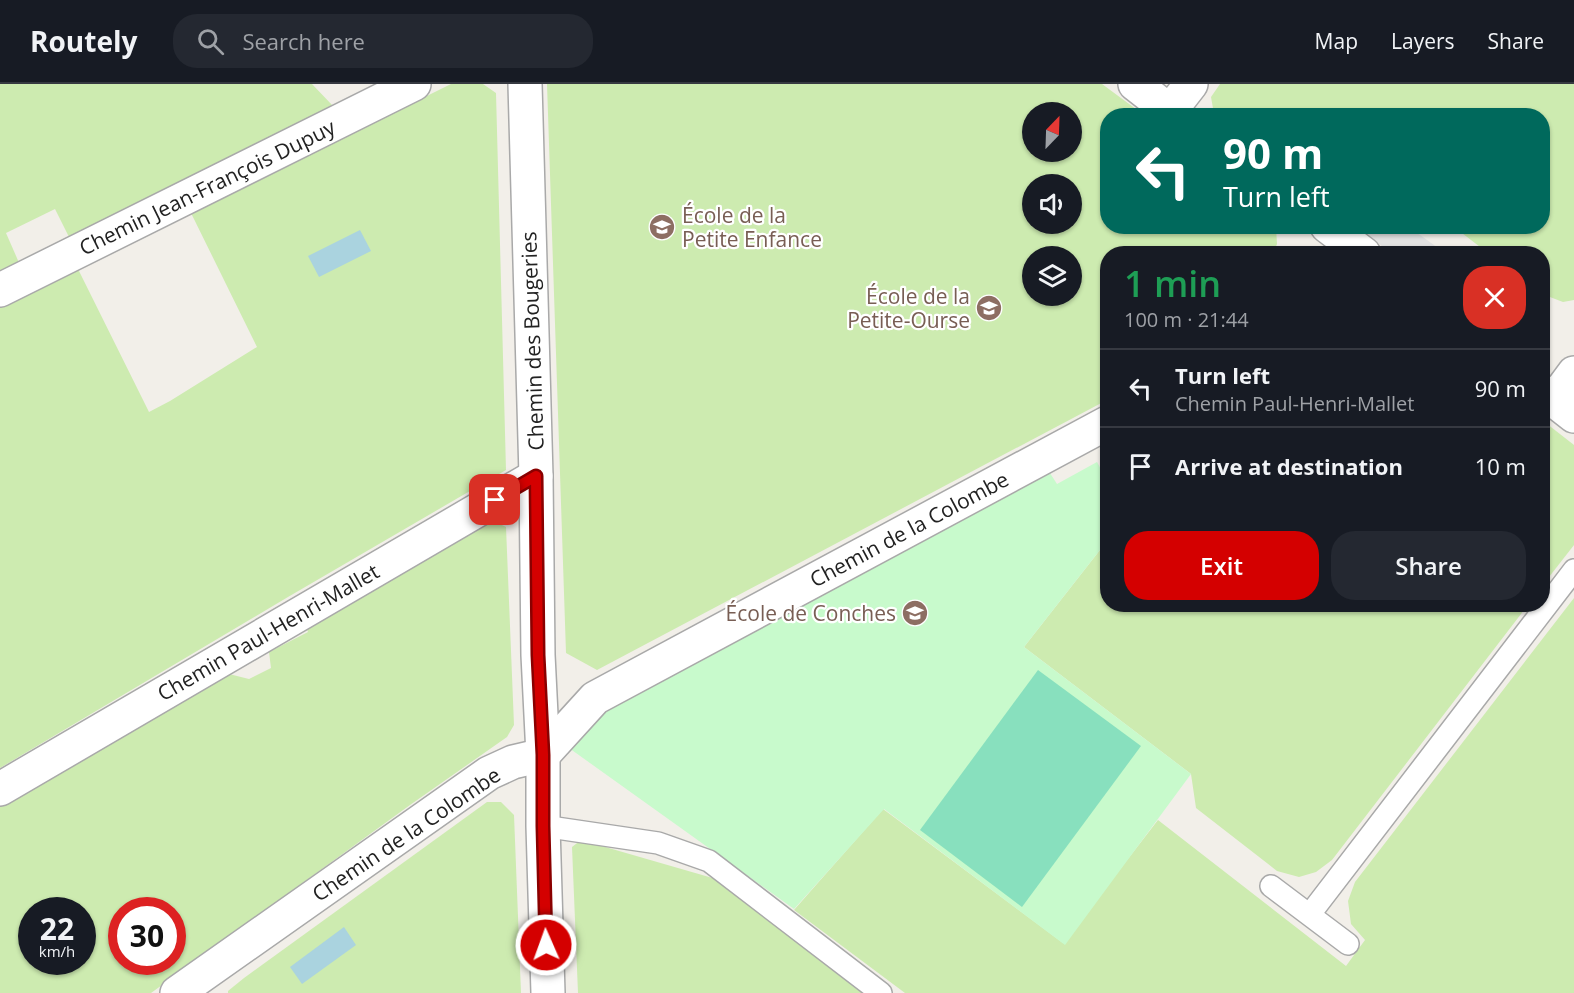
<!DOCTYPE html>
<meta charset="utf-8">
<style>
:root{--surface:#171b24;--page:#242831;--text:#f1f3f6;--muted:#9ea1a6;--line:#363941;--accent:#d40000}
body{margin:0;font-family:"Open Sans",sans-serif;background:var(--page);color:var(--text);height:100vh;display:flex;flex-direction:column;font-size:22px;white-space:nowrap}
*{box-sizing:border-box;margin:0}
p{font-size:20px;color:var(--muted)}
.icon{flex:none;width:33px;height:33px;fill:none;stroke:currentColor;stroke-width:2;stroke-linecap:round;stroke-linejoin:round}
.map{position:relative;flex:1;overflow:hidden}
.side{position:absolute;left:1100px;top:162px;width:450px;height:366px;display:flex;flex-direction:column;background:var(--surface);border-radius:24px;box-shadow:0 2px 4px #0004}
.side>*{flex:none}
.top-card{position:absolute;left:1100px;top:24px;width:450px;height:126px;border-radius:24px;box-shadow:0 2px 4px #0004;background:#00695c;color:#fff;overflow:hidden}
.needle{width:39px;rotate:23deg}
.controls{position:absolute;left:1022px;top:18px;display:grid;gap:12px}
.controls a{display:grid;place-items:center;width:60px;height:60px;border-radius:50%;background:var(--surface);box-shadow:0 2px 4px #0004;font-size:30px}
.speed{position:absolute;left:18px;top:813px;display:flex;gap:12px;font-size:30px;font-weight:700;text-align:center}
.speed>*{display:grid;place-content:center;width:78px;height:78px;border-radius:50%;background:var(--surface);box-shadow:0 2px 4px #0004;line-height:1}
.speed small{font-size:15px;font-weight:400}
.speed .limit{border:9px solid #d22;background:#fff;color:#111}
.pin{position:absolute;display:grid;place-items:center;width:51px;height:51px;color:#fff;margin:-26px;border-radius:12px;box-shadow:0 3px 9px #0006}
.me{position:absolute;width:66px;margin:-33px;rotate:358deg;stroke-linejoin:round;filter:drop-shadow(0 0 4px #0008)}
.turn{display:flex;align-items:center;gap:21px;height:126px;padding:0 24px;font-size:27px}
.turn .icon{width:78px;height:78px;stroke-width:2.5}
.turn b{display:block;font-size:42px;line-height:51px}
.round{display:grid;place-items:center;flex:none;width:63px;height:63px;border-radius:24px;background:var(--page)}
.head{display:flex;align-items:center;justify-content:space-between;height:102px;padding:0 24px}
h1{font-size:36px;font-weight:600;line-height:45px;color:#1e9e55}
.button{display:flex;gap:12px;margin-top:auto;padding:12px 24px}
.button a{flex:1;height:69px;border-radius:24px;background:var(--accent);color:#fff;font-size:24px;font-weight:600;line-height:69px;text-align:center}
.button a+a{background:var(--page);color:var(--text)}
ul{padding:0;list-style:none}
li{display:flex;align-items:center;gap:18px;height:78px;padding:0 24px;border-top:2px solid var(--line)}
li div{flex:1}
li b{display:block;font-size:22px}
li em{font-style:normal}
header{display:flex;align-items:center;gap:36px;box-sizing:border-box;height:84px;padding:0 30px;background:var(--surface);border-bottom:2px solid var(--line)}
header strong{font-size:28px}
nav{display:flex;gap:33px;margin-inline-start:auto;font-size:21px}
.search{width:420px;height:54px;background:var(--page);display:flex;align-items:center;gap:15px;box-sizing:border-box;padding:0 21px;border-radius:24px;color:var(--muted);font-size:22px}
.map>svg:first-child{display:block}
.grass{fill:#cdebb0;fill-rule:evenodd}
.park{fill:#c8facc}
.pitch{fill:#88e0be}
.parking{fill:#e2e2e2}
.water{fill:#aad3df}
.lines{fill:none;stroke-linecap:round;stroke-linejoin:round}
.lane-casing{stroke:#a9a9a9;stroke-width:24}
.street-casing{stroke:#a9a9a9;stroke-width:36}
.lane{stroke:#fff;stroke-width:21}
.street{stroke:#fff;stroke-width:33}
.route-casing{stroke:#8a0000;stroke-width:15}
.route{stroke:#d40000;stroke-width:10}
.labels{text-anchor:middle;dominant-baseline:central;stroke-width:4.5;stroke-linejoin:round;paint-order:stroke}
.street-label{font-size:21px;fill:#222;stroke:#fff}
.education-label{font-size:21px;fill:#785e54;stroke:#fff;text-anchor:end}
</style>
<header>
<strong>Routely</strong>
<div class="search"><svg class="icon" aria-label="search" viewBox="0 0 24 24"><circle cx="10" cy="10" r="6"/><path d="M15 15l6 6"/></svg>Search here</div>
<nav><a>Map</a><a>Layers</a><a>Share</a></nav>
</header>
<div class="map">
<svg width="1574" height="909" viewBox="0 0 1574 909">
<rect width="100%" height="100%" fill="#f2efe9"/>
<g class="grass">
<polygon points="0,0 312,0 333,22 203,89 69,153 55,125 6,149 20,181 0,191"/>
<polygon points="451,0 483,0 496,9 506,386 288,513 0,684 0,224 78,185 149,328 170,317 257,263 191,129"/>
<path d="M 547,0 L 1102,0 L 1144,31 L 1107,32 L 1107,142 L 1276,143 L 1277,160 L 1273,169 L 1107,170 L 1107,316 L 597,586 L 566,569 ZM 1071,28 L 1071,68 L 1032,68 L 1032,28 ZM 1032,100 L 1071,100 L 1071,140 L 1032,140 ZM 1032,172 L 1071,172 L 1071,212 L 1032,212 Z"/>
<polygon points="1220,0 1574,0 1574,216 1563,218 1542,210 1542,170 1488,169 1454,143 1542,142 1542,32 1216,31 1214,30 1211,13"/>
<polygon points="1542,336 1574,361 1574,461 1542,502"/>
<path d="M 490,435 L 506,443 L 514,641 L 507,653 L 410,721 L 151,909 L 0,909 L 0,723 L 160,628 L 229,590 L 249,595 L 271,584 L 269,568 L 308,548 L 306,543 ZM 32,826 L 82,826 L 82,878 L 32,878 ZM 122,826 L 172,826 L 172,878 L 122,878 Z"/>
<polygon points="1107,457 1107,520 1528,521 1332,776 1316,788 1299,793 1277,787 1196,724 1191,690 1024,563"/>
<polygon points="1574,514 1574,909 905,909 794,826 883,725 1063,859 1158,736 1346,882 1365,856 1351,840 1348,817 1355,798"/>
<polygon points="487,718 501,718 514,731 521,909 228,909 228,907 244,894"/>
<polygon points="581,756 716,795 868,909 578,909 572,763"/>
</g>
<polygon class="park" points="1097,378 1107,396 1107,457 1024,563 1191,690 1065,861 884,725 794,825 569,664 601,621 1048,386 1057,400"/>
<polygon class="pitch" points="1038,586 1141,662 1022,823 920,746"/>
<polygon class="parking" points="1370,143 1409,143 1445,169 1391,169 1365,149"/>
<g class="water">
<polygon points="360,146 371,167 319,193 308,172"/>
<polygon points="344,843 356,861 302,900 290,883"/>
</g>
<g class="lines">
<g class="lane-casing">
<g id="lane">
<polyline points="543,742 658,759 709,777 881,909"/>
<polyline points="1271,802 1348,860"/>
<polyline points="1310,830 1574,486"/>
</g>
</g>
<g class="street-casing">
<g id="street">
<polyline points="525,0 536,392 538,571 543,671 543,742 548,909"/>
<polyline points="1135,0 1176,32"/>
<polyline points="1170,27 1191,0"/>
<polyline points="1327,142 1364,170"/>
<polyline points="0,206 414,0"/>
<polyline points="1542,307 1574,332"/>
<polyline points="1554,316 1574,289"/>
<polyline points="0,705 536,392"/>
<polyline points="177,909 489,689 513,678 543,671 595,614 1107,339"/>
</g>
</g>
<use href="#lane" class="lane"/>
<use href="#street" class="street"/>
</g>
<g class="lines">
<g class="route-casing">
<polyline id="route" points="495,416 536,392 538,571 543,671 543,742 546,861"/>
</g>
<use href="#route" class="route"/>
</g>
<defs>
<g id="school-disc" transform="scale(1.35)"><circle r="9.5" fill="#8d6e63" stroke="#fff"/><path d="M0-5L7-2L0 1L-7-2ZM-4 1L0 2.5L4 1V4Q0 6-4 4Z" fill="#fff"/></g>
</defs>
<g fill-rule="evenodd">
<use href="#school-disc" x="662" y="143"/>
<use href="#school-disc" x="989" y="224"/>
<use href="#school-disc" x="915" y="529"/>
</g>
<g class="labels">
<g class="street-label">
<text transform="translate(207 103) rotate(-26)">Chemin Jean-François Dupuy</text>
<text transform="translate(532 257) rotate(-92)">Chemin des Bougeries</text>
<text transform="translate(909 445) rotate(-28)">Chemin de la Colombe</text>
<text transform="translate(268 548) rotate(-30)">Chemin Paul-Henri-Mallet</text>
<text transform="translate(406 750) rotate(-34)">Chemin de la Colombe</text>
</g>
<g class="education-label">
<text x="682" y="131" text-anchor="start">École de la<tspan x="682" dy="24">Petite Enfance</tspan></text>
<text x="970" y="212">École de la<tspan x="970" dy="24">Petite-Ourse</tspan></text>
<text x="896" y="529">École de Conches</text>
</g>
</g>
</svg>
<div class="controls">
<a><svg class="needle" viewBox="-14 -14 28 28"><path d="M0-13l5 13h-10z" fill="#e53935"/><path d="M0 13l5-13h-10z" fill="#9ea1a6"/></svg></a>
<a><svg class="icon" aria-label="sound" viewBox="0 0 24 24"><path d="M4 9h4l5-4v14l-5-4H4zM17 9q2 3 0 6"/></svg></a>
<a><svg class="icon" aria-label="layers" viewBox="0 0 24 24"><path d="M12 4l9 5-9 5-9-5zM3 14l9 5 9-5"/></svg></a>
</div>
<div class="speed"><div>22<small>km/h</small></div><div class="limit">30</div></div>
<div class="pin" style="left:495px;top:416px;background:#d93025"><svg class="icon" aria-label="arrive" viewBox="0 0 24 24"><path d="M6 21V4h12l-3 4 3 4H6"/></svg></div>
<svg class="me" style="left:546px;top:861px" viewBox="-20 -20 40 40"><circle r="17" fill="#d40000" stroke="#fff" stroke-width="3"/><path d="M0-11L8 9 0 5-8 9z" fill="#fff"/></svg>
<div class="top-card">
<div class="turn"><svg class="icon" aria-label="left" viewBox="0 0 24 24"><path d="M17 20v-9H6M10 6l-5 5 5 5"/></svg><div><b>90 m</b>Turn left</div></div>
</div>
<section class="side">
<div class="head"><div><h1>1 min</h1><p>100 m · 21:44</p></div><a class="round" style="background:#d93025;color:#fff"><svg class="icon" aria-label="close" viewBox="0 0 24 24"><path d="M6 6l12 12M18 6L6 18"/></svg></a></div>
<ul>
<li><svg class="icon" aria-label="left" viewBox="0 0 24 24"><path d="M17 20v-9H6M10 6l-5 5 5 5"/></svg><div><b>Turn left</b><p>Chemin Paul-Henri-Mallet</p></div><em>90 m</em></li>
<li><svg class="icon" aria-label="arrive" viewBox="0 0 24 24"><path d="M6 21V4h12l-3 4 3 4H6"/></svg><div><b>Arrive at destination</b></div><em>10 m</em></li>
</ul>
<div class="button"><a>Exit</a><a>Share</a></div>
</section>
</div>
